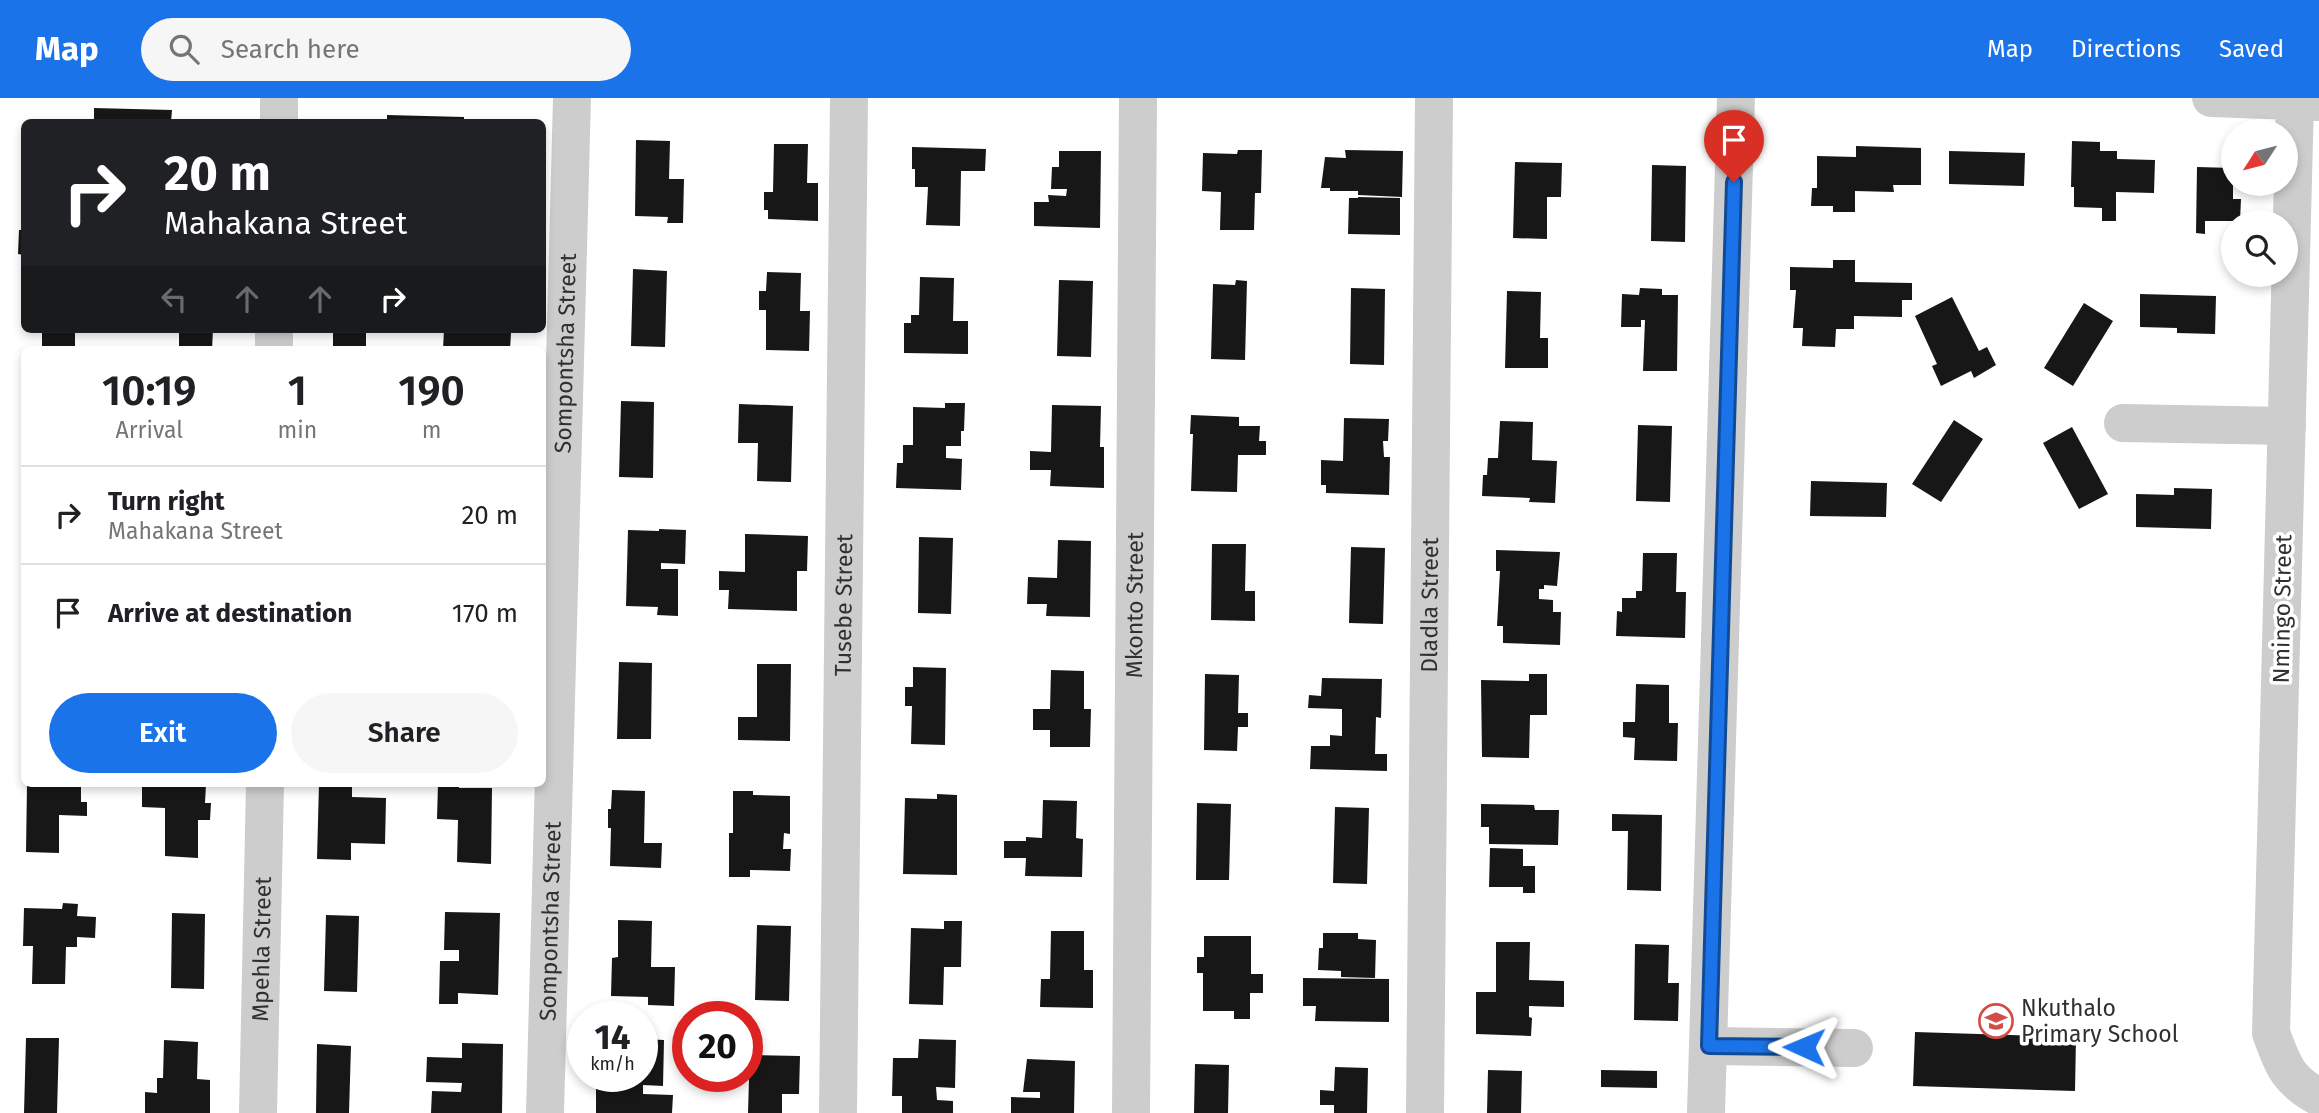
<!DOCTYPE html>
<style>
:root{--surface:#fff;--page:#f6f6f6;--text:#202124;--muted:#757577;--line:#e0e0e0;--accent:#1a73e8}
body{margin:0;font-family:"Fira Sans",sans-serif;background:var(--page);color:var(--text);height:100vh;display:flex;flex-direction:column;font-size:26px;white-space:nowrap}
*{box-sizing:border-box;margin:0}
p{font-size:23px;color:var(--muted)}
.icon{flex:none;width:38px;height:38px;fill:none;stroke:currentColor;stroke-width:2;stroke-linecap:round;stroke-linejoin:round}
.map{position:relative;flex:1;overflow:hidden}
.drawer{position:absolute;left:21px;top:248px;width:525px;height:441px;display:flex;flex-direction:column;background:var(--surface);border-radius:10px;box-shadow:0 4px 10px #0003}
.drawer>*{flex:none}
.hud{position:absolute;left:21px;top:21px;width:525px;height:214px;border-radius:10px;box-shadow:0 4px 10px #0003;background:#202124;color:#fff;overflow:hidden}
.needle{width:46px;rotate:234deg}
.controls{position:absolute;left:2221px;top:21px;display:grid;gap:14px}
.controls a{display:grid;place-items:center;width:77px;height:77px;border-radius:50%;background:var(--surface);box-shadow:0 4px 10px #0003;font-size:35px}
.speed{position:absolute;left:567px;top:903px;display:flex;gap:14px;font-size:35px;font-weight:700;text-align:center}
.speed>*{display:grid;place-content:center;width:91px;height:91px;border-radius:50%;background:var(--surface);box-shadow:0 4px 10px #0003;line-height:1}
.speed small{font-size:18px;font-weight:400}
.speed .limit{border:10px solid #d22;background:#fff;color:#111}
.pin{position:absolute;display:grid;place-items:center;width:60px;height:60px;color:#fff;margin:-72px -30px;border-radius:50% 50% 50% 0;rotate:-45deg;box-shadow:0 0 7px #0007}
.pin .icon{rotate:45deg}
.me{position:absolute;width:77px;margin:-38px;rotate:271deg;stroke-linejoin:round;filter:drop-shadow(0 0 5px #0008)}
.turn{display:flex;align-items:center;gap:24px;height:147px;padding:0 28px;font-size:32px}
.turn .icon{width:91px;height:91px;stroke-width:2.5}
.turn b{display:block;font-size:49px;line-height:60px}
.lanes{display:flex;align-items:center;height:66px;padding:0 28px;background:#0003;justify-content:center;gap:35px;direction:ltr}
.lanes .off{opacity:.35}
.eta{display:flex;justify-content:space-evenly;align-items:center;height:119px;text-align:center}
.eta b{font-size:42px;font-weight:600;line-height:49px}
.button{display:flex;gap:14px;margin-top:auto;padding:14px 28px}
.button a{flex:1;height:80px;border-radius:42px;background:var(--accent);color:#fff;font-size:28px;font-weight:600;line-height:80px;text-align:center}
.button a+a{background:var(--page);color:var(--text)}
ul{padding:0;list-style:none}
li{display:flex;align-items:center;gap:21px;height:98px;padding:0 28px;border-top:2px solid var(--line)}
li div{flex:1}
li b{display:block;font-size:26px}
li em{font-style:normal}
header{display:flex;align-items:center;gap:42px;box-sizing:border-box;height:98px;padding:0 35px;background:var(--accent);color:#fff}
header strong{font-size:33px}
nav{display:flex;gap:38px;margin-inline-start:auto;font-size:24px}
.search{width:490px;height:63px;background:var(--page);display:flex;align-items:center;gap:18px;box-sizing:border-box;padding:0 24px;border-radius:38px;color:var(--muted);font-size:26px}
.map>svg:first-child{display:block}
.building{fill:#171717}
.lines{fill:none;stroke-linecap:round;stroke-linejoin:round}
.minor{stroke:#cdcdcd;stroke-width:38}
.route-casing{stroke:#114b97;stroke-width:18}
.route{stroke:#1a73e8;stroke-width:12}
.labels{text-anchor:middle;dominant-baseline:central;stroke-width:7;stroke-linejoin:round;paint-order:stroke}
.street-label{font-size:23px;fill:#303030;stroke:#fff}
.poi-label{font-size:23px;fill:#303030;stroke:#fff;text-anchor:start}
</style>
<header>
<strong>Map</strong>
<div class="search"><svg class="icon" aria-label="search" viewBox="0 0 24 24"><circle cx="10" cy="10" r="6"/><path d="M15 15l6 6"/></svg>Search here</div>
<nav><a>Map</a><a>Directions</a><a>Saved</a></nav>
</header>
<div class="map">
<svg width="2319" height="1015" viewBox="0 0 2319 1015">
<rect width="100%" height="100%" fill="#fff"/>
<g class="building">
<polygon points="94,10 172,12 171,24 94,24"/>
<polygon points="387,17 464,19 464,24 387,24"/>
<polygon points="636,42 670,43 669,81 684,81 683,125 667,125 668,119 635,118"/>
<polygon points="2072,43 2100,44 2100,53 2117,53 2117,61 2155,62 2154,95 2116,94 2116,123 2102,123 2102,110 2074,109 2074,89 2071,89"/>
<polygon points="774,46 808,46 807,85 818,85 818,123 768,121 768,112 764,112 764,94 773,94"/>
<polygon points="1856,48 1921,50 1921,87 1893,87 1894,94 1855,93 1855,114 1833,114 1833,108 1811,108 1812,90 1817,90 1817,58 1856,59"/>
<polygon points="912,49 986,51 985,73 961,73 960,128 926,127 928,89 915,89 915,71 912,71"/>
<polygon points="1238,52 1262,52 1261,95 1255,95 1254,132 1220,132 1221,94 1202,93 1203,55 1237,56"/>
<polygon points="1345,52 1403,53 1402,99 1358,97 1358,93 1330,93 1330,90 1321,90 1325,59 1346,60"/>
<polygon points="1059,53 1101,53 1100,130 1034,128 1034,104 1049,104 1048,97 1066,98 1067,91 1051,91 1052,69 1059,69"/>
<polygon points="1949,53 2025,55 2024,88 1949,86"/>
<polygon points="1515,64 1562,65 1561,99 1547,99 1547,141 1513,140"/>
<polygon points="1652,67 1686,68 1685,144 1651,143"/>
<polygon points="2197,69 2233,70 2233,101 2241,101 2240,123 2205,123 2205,136 2196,135"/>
<polygon points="1358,99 1400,100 1400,137 1348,136 1349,100 1358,100"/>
<polygon points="19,132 24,132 24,157 18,156"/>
<polygon points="1833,162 1855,162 1855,184 1912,185 1912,202 1902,202 1902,219 1854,218 1854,231 1836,231 1835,249 1802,248 1803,230 1793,230 1796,192 1790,192 1790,169 1833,170"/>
<polygon points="633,171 667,173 665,249 631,248"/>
<polygon points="767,174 801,175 800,213 810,213 809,253 766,252 766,212 759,212 759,193 766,193"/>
<polygon points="920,179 954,180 953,223 968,223 968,256 904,255 904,225 911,225 911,217 919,217"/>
<polygon points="1059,182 1093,183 1091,259 1057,258"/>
<polygon points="1236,182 1247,183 1245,262 1211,261 1213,186 1235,187"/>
<polygon points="1351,190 1385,191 1384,267 1350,266"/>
<polygon points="1640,190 1662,191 1662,197 1678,197 1677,273 1643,273 1645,222 1641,222 1641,229 1621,229 1622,196 1639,197"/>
<polygon points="1507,193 1541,194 1540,240 1548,240 1548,270 1505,270"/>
<polygon points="2140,196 2216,198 2215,236 2177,235 2177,230 2140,229"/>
<polygon points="1952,199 1979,253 1987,249 1996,267 1974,280 1971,273 1941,288 1932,268 1937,266 1915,218"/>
<polygon points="2084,205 2113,223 2073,288 2044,270"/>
<rect x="42" y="231" width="33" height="21"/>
<polygon points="179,231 213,231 212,252 179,252"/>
<polygon points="444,231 501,231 501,234 511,235 510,252 443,252"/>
<polygon points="333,232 366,233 366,252 333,252"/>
<polygon points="621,303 654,304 653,380 619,379"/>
<polygon points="945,305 965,305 964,333 961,333 961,348 946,348 946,360 962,361 961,392 896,390 897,365 903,365 903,347 913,347 913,309 945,310"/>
<polygon points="739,306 793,308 791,384 757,383 758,345 738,345"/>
<polygon points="1052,307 1101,308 1100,349 1104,349 1104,390 1050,388 1051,372 1030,372 1030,353 1051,354"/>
<polygon points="1191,317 1239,319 1239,328 1260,328 1259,343 1266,343 1266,357 1238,357 1237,394 1191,393 1193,336 1190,336"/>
<polygon points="1344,320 1389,321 1388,343 1383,343 1384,359 1390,359 1389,397 1326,395 1326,387 1321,387 1321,362 1343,363"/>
<polygon points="1954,322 1983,341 1941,404 1912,386"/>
<polygon points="1500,323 1533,324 1532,362 1557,363 1555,405 1529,404 1530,400 1482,398 1483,377 1487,377 1488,360 1498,360"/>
<polygon points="1638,327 1672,328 1670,404 1636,403"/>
<polygon points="2072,329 2108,396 2079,411 2043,345"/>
<polygon points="1811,383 1887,385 1886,419 1810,418"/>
<polygon points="2174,390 2212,391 2211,431 2136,429 2136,396 2174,397"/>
<polygon points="659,431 686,432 685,466 661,465 661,471 678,471 678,518 657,517 658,509 626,508 628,432 659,433"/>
<polygon points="745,436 808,438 807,473 797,473 797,513 728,511 729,492 719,492 719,473 745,474"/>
<polygon points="919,439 953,440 951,516 918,515"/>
<polygon points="1058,442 1091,443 1090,519 1046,518 1047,506 1027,506 1028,479 1057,480"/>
<polygon points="1212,446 1246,446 1245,493 1255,493 1255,523 1211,522"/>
<polygon points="1351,449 1385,450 1383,526 1349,525"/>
<polygon points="1496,452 1560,454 1557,488 1544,487 1544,491 1539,491 1539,501 1553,502 1553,514 1561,514 1560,547 1503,545 1503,528 1497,528 1500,473 1496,473"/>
<polygon points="1643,455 1677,455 1676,494 1686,494 1685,540 1616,538 1617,513 1622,514 1622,500 1636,500 1636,493 1642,493"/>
<polygon points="619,564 652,565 651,641 617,641"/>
<polygon points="757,566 791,566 790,643 738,642 738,619 757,619"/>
<polygon points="913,569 946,570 945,647 911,646 912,608 905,608 905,589 913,589"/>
<polygon points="1051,572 1084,573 1084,611 1091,611 1090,649 1050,649 1050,632 1033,632 1033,611 1050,611"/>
<polygon points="1205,576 1239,577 1238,615 1248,615 1248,629 1238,629 1237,653 1204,652"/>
<polygon points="1529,576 1547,576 1547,617 1530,617 1529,660 1482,659 1481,582 1529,583"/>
<polygon points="1322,580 1382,581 1381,620 1376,619 1375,656 1387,656 1387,673 1310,671 1311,648 1330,648 1330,637 1342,638 1342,611 1308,610 1309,597 1321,598"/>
<polygon points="1636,586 1669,587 1669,625 1678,625 1677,663 1634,662 1635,640 1623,639 1623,624 1635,624"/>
<polygon points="27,686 81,686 81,704 87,704 87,718 59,717 59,755 26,754"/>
<polygon points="142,686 206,686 205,705 211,705 210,722 198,722 198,760 165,758 165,710 142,709"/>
<polygon points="319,686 352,687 352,699 386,700 385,746 351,745 351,762 317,761"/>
<polygon points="438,686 459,686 459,690 492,690 491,766 457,764 458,722 437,721"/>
<polygon points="612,692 645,693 644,745 662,745 661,770 610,768 611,730 608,730 608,711 611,711"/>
<polygon points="733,693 753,693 753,697 790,698 790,736 784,735 783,751 791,751 790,773 750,772 750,779 729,779 729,735 733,735"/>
<polygon points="937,696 957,697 957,777 903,776 905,700 937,701"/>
<polygon points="1043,702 1077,703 1076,740 1083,741 1082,779 1025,778 1026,760 1004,760 1004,743 1026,743 1026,739 1042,740"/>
<polygon points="1197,705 1231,706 1229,782 1196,782"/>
<polygon points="1481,706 1534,707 1535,712 1559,712 1558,747 1489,746 1489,729 1481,729"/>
<polygon points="1335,709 1369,710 1367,786 1333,785"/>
<polygon points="1612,716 1662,717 1661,793 1627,792 1628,733 1612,733"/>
<polygon points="1490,750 1523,751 1523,768 1535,768 1535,795 1523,795 1523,789 1489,789"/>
<polygon points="63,805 78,806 77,818 96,819 95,840 77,839 77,849 66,849 65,886 32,886 33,848 23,848 24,810 62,811"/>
<polygon points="445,814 500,815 498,897 458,895 458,906 439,906 440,863 459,863 459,852 444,852"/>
<polygon points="172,815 205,816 204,891 171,890"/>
<polygon points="326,817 359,818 357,894 324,893"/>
<polygon points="618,822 652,823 651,869 675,869 674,908 648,907 648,899 611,898 612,860 618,859"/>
<polygon points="944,823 962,823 961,869 944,869 943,907 909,906 911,830 944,831"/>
<polygon points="757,827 791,828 789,903 755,902"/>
<polygon points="1051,833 1084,833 1084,872 1093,872 1093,910 1040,909 1041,881 1050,881"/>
<polygon points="1323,835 1358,835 1358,841 1376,842 1375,880 1341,879 1341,873 1318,872 1319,850 1323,850"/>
<polygon points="1204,838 1251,838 1251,876 1263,876 1263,895 1250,895 1250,921 1234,921 1234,913 1203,913 1203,875 1197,875 1197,859 1204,859"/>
<polygon points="1496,844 1530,844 1529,882 1564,883 1564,909 1529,908 1529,919 1532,920 1531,938 1476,936 1476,894 1496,894"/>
<polygon points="1635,846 1669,847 1668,885 1679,885 1678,923 1634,922"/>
<polygon points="1303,880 1389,881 1389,924 1315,923 1316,908 1303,908"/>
<polygon points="1915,934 2076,939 2075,993 1913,988"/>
<polygon points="26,940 59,940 57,1015 24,1015"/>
<polygon points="643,941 664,942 663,988 643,987 643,996 673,997 672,1015 596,1015 596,989 602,990 603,978 642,978"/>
<polygon points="919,941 956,942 955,990 936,989 937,1002 953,1003 953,1015 902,1015 902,998 892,998 893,960 918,960"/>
<polygon points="164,942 198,944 197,981 210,982 210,1015 145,1015 145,994 157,995 157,980 163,980"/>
<polygon points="462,945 503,946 502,1015 431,1015 432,993 461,994 462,985 426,984 427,959 462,960"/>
<polygon points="317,946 351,948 349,1015 316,1015"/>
<polygon points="747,957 800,958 799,996 782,996 782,1015 748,1015 749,981 738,981 738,978 747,978"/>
<polygon points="1027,961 1075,963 1074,1015 1011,1015 1011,999 1040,1000 1040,994 1023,994"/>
<polygon points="1195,966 1229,967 1228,1015 1194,1015"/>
<polygon points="1335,969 1368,970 1367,1015 1334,1015 1334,1007 1320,1007 1320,992 1334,993"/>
<polygon points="1488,972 1522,973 1521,1015 1487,1015"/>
<polygon points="1601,972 1657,973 1657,990 1601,989"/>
</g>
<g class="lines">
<g class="minor">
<polyline points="2211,0 2319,4"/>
<path d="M 2295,3 L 2271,935 C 2283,967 2287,982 2319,999"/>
<polyline points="279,24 279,0"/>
<polyline points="274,252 274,231"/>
<polyline points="2123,325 2287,328"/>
<polyline points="1709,948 1854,950"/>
<path id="s1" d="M 258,1015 L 265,686"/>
<path id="s2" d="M 545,1015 L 572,0"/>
<path id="s3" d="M 838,1015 L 849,0"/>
<path id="s4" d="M 1131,1015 L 1138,0"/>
<path id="s5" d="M 1425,1015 L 1434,0"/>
<polyline points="1706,1015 1736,0"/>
</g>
</g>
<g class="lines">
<g class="route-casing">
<polyline id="route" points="1734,84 1709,948 1804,949"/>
</g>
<use href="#route" class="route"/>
</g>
<defs>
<g id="school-ring" transform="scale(1.75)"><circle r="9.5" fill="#fff" stroke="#d44c45" stroke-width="1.5"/><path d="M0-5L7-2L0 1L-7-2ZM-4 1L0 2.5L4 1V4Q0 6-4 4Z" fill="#d44c45"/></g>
</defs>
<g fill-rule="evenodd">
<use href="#school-ring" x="1996" y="923"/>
</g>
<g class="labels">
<g class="street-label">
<text stroke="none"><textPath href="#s2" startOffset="760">Sompontsha Street</textPath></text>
<text stroke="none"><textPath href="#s3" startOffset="508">Tusebe Street</textPath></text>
<text stroke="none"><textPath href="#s4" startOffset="508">Mkonto Street</textPath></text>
<text stroke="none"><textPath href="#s5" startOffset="508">Dladla Street</textPath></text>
<text transform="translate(2282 511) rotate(-89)">Nmingo Street</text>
<text stroke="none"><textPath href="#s2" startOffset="192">Sompontsha Street</textPath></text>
<text stroke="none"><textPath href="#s1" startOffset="164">Mpehla Street</textPath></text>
</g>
<g class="poi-label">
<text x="2021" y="910">Nkuthalo<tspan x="2021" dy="26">Primary School</tspan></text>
</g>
</g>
</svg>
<div class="controls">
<a><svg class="needle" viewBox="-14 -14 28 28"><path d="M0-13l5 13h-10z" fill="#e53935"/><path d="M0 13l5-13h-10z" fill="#757577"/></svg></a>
<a><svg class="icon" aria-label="search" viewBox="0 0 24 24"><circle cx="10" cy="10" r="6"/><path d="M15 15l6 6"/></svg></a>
</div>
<div class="speed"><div>14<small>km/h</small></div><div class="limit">20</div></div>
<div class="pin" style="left:1734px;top:84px;background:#d93025"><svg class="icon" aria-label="arrive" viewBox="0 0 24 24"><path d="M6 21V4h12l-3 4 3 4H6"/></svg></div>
<svg class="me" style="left:1804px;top:949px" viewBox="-20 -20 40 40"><path d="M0-17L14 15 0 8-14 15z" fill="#1a73e8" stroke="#fff" stroke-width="4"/></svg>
<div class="hud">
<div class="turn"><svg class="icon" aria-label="right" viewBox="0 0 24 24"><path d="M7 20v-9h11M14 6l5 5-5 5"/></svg><div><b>20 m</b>Mahakana Street</div></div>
<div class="lanes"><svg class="icon off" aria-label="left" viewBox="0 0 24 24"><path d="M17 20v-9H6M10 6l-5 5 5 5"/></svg><svg class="icon off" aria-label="ahead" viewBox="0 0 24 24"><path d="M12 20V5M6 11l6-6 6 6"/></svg><svg class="icon off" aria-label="ahead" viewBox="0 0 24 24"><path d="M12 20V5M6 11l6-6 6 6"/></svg><svg class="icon" aria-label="right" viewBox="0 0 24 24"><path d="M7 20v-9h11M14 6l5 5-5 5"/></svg></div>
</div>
<section class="drawer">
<div class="eta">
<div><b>10:19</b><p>Arrival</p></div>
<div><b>1</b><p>min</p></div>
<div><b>190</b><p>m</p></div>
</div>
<ul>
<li><svg class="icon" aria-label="right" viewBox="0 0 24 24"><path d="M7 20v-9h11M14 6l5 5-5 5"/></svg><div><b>Turn right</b><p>Mahakana Street</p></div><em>20 m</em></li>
<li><svg class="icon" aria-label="arrive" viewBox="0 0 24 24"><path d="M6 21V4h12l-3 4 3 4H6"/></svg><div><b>Arrive at destination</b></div><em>170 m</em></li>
</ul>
<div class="button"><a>Exit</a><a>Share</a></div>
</section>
</div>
